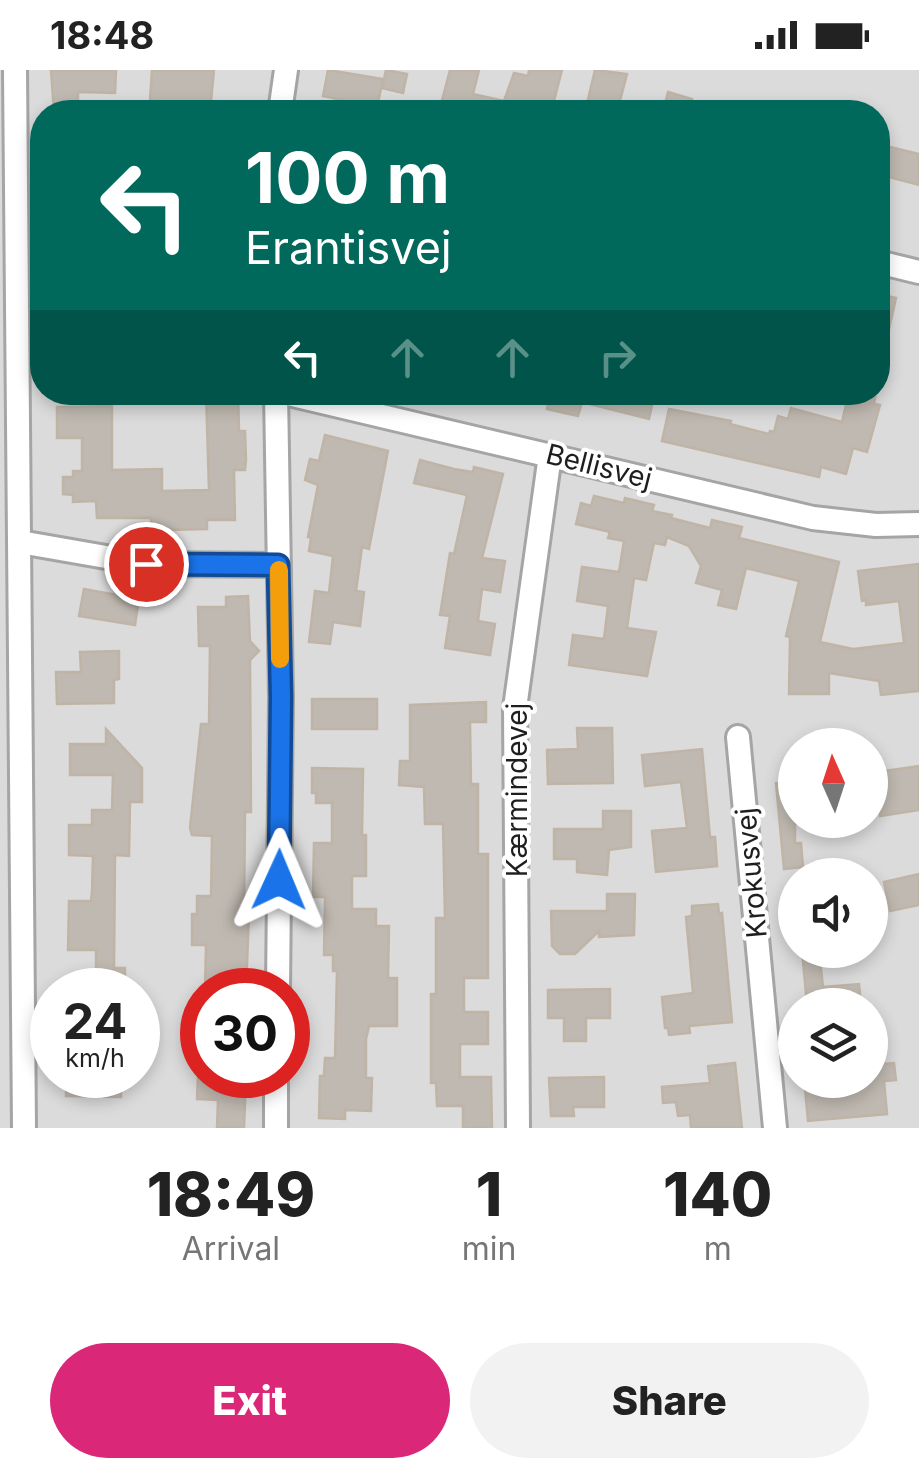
<!DOCTYPE html>
<meta charset="utf-8">
<style>
:root{--surface:#fff;--page:#f2f2f2;--text:#222;--muted:#767676;--accent:#db2777}
body{margin:0;font-family:Inter,sans-serif;background:var(--page);color:var(--text);height:100vh;display:flex;flex-direction:column;font-size:38px;white-space:nowrap}
*{box-sizing:border-box;margin:0}
p{font-size:32px;color:var(--muted)}
.icon{flex:none;width:55px;height:55px;fill:none;stroke:currentColor;stroke-width:2;stroke-linecap:round;stroke-linejoin:round}
.map{position:relative;height:1058px;overflow:hidden}
.sheet{display:flex;flex-direction:column;background:var(--surface);flex:1}
.sheet>*{flex:none}
.guide{position:absolute;left:30px;top:30px;width:860px;height:305px;border-radius:40px;box-shadow:0 5px 15px #0003;background:#00695c;color:#fff;overflow:hidden}
.needle{width:65px;rotate:357deg}
.controls{position:absolute;left:778px;top:658px;display:grid;gap:20px}
.controls a{display:grid;place-items:center;width:110px;height:110px;border-radius:50%;background:var(--surface);box-shadow:0 5px 15px #0003;font-size:50px}
.speed{position:absolute;left:30px;top:898px;display:flex;gap:20px;font-size:50px;font-weight:700;text-align:center}
.speed>*{display:grid;place-content:center;width:130px;height:130px;border-radius:50%;background:var(--surface);box-shadow:0 5px 15px #0003;line-height:1}
.speed small{font-size:25px;font-weight:400}
.speed .limit{border:15px solid #d22;background:#fff;color:#111}
.pin{position:absolute;display:grid;place-items:center;width:85px;height:85px;color:#fff;margin:-42px;border:5px solid #fff;border-radius:50%;box-shadow:0 2px 10px #0007}
.me{position:absolute;width:110px;margin:-55px;rotate:1deg;stroke-linejoin:round;filter:drop-shadow(0 0 8px #0008)}
.turn{display:flex;align-items:center;gap:35px;height:210px;padding:0 50px;font-size:45px}
.turn .icon{width:130px;height:130px;stroke-width:2.5}
.turn b{display:block;font-size:70px;line-height:85px}
.lanes{display:flex;align-items:center;height:95px;padding:0 50px;background:#0003;justify-content:center;gap:50px;direction:ltr}
.lanes .off{opacity:.35}
.eta{display:flex;justify-content:space-evenly;align-items:center;height:170px;text-align:center}
.eta b{font-size:60px;font-weight:800;line-height:70px}
.primary-button{display:flex;gap:20px;margin-top:auto;padding:20px 50px}
.primary-button a{flex:1;height:115px;border-radius:60px;background:var(--accent);color:#fff;font-size:40px;font-weight:800;line-height:115px;text-align:center}
.primary-button a+a{background:var(--page);color:var(--text)}
.status{display:flex;justify-content:space-between;align-items:center;height:70px;padding:0 50px;background:var(--surface);direction:ltr}
.status svg{height:28px;fill:currentColor}
.map>svg:first-child{display:block}
.residential{fill:#dcdbdb;fill-rule:evenodd}
.building{fill:#bfb9b1;stroke:#c0b4a7;stroke-width:2.5}
.lines{fill:none;stroke-linecap:round;stroke-linejoin:round}
.street-casing{stroke:#a5a5a5;stroke-width:28}
.street{stroke:#fff;stroke-width:22}
.route-casing{stroke:#114b97;stroke-width:25}
.route{stroke:#1a73e8;stroke-width:18}
.slow{stroke:#f59e0b;stroke-width:18}
.labels{text-anchor:middle;dominant-baseline:central;stroke-width:8;stroke-linejoin:round;paint-order:stroke}
.street-label{font-size:28px;fill:#1e1e1e;stroke:#fff}
</style>
<div class="status"><b>18:48</b><svg viewBox="0 0 49 12"><path d="M0 12V9h3v3zM5 12V6h3v6zM10 12V3h3v9zM15 12V0h3v12zM26 1h20v11H26zM47 4h2v5h-2z"/></svg></div>
<div class="map">
<svg width="919" height="1058" viewBox="0 0 919 1058">
<rect width="100%" height="100%" fill="#efece4"/>
<path class="residential" d="M 0,0 L 919,0 L 919,1058 L 0,1058 ZM 42,42 L 878,42 L 878,322 L 42,322 ZM 795,675 L 870,675 L 870,750 L 795,750 ZM 795,805 L 870,805 L 870,880 L 795,880 ZM 52,920 L 138,920 L 138,1005 L 52,1005 ZM 202,920 L 288,920 L 288,1005 L 202,1005 ZM 795,935 L 870,935 L 870,1010 L 795,1010 Z"/>
<g class="building">
<polygon points="51,0 116,0 115,23 78,22 78,42 54,42"/>
<polygon points="152,0 214,0 210,42 194,42 194,37 189,34 150,30"/>
<polygon points="328,0 383,9 376,42 345,42 347,31 323,26"/>
<polygon points="386,0 407,4 403,23 382,18"/>
<polygon points="450,0 479,0 473,24 504,31 514,3 528,6 529,0 562,0 551,42 459,42 440,38"/>
<polygon points="595,0 627,4 617,42 585,42"/>
<polygon points="668,22 692,29 689,42 663,42"/>
<polygon points="878,74 919,84 919,115 878,104"/>
<polygon points="878,224 896,228 885,277 878,276"/>
<polygon points="206,322 238,322 239,361 245,361 246,390 245,400 234,400 235,450 207,450 207,459 170,460 171,474 152,475 151,448 97,448 96,431 73,432 73,425 63,424 63,407 73,407 73,401 82,401 82,368 57,368 57,337 112,336 112,400 162,399 162,421 209,420"/>
<polygon points="551,322 655,322 649,349 582,332 578,346 547,339"/>
<polygon points="849,322 876,322 874,334 880,335 867,382 853,378 846,404 821,397 819,407 662,371 669,339 731,351 730,354 769,364 770,361 774,362 778,346 788,349 791,338 842,352"/>
<polygon points="325,365 388,381 369,479 362,477 356,521 364,522 360,556 333,552 330,574 309,572 315,521 329,523 333,486 309,481 311,468 308,467 318,415 305,410 310,389 319,391"/>
<polygon points="420,390 454,399 473,402 474,397 503,404 482,488 505,491 500,522 482,519 478,551 495,554 490,585 445,578 450,546 440,545 450,483 454,484 467,425 414,413"/>
<polygon points="594,426 624,433 625,428 654,435 652,441 672,445 671,448 710,458 712,450 742,457 739,468 839,492 820,572 853,579 904,573 899,531 866,535 866,530 862,531 858,501 919,494 919,621 881,625 879,611 829,603 829,624 789,624 790,567 786,566 799,511 746,498 736,539 718,535 722,520 696,513 701,496 689,476 667,467 665,475 654,473 646,510 634,508 627,558 656,562 647,606 569,595 573,565 604,569 608,536 577,531 582,497 619,502 624,471 608,468 610,462 576,454 581,433 591,436"/>
<polygon points="84,519 139,529 135,555 79,546"/>
<polygon points="248,526 250,571 259,581 250,590 251,742 245,742 244,845 249,845 246,920 205,920 206,875 192,875 192,844 197,844 197,826 211,826 212,766 192,765 190,758 201,654 209,654 210,576 199,576 198,537 226,537 226,527"/>
<polygon points="119,581 119,609 114,610 114,633 57,634 56,602 81,602 80,582"/>
<rect x="312" y="629" width="65" height="30"/>
<polygon points="486,632 486,652 470,652 471,714 478,714 478,784 488,784 488,908 464,908 464,942 488,942 488,974 460,974 460,1007 491,1007 492,1058 463,1058 463,1036 437,1036 436,1013 431,1013 431,924 436,924 436,848 445,848 443,754 425,754 424,717 399,715 400,691 410,691 410,635"/>
<polygon points="577,658 612,658 613,713 548,714 547,680 578,679"/>
<polygon points="106,659 142,698 142,732 130,732 129,786 115,785 114,898 125,898 125,918 118,920 96,920 96,880 68,880 69,831 91,831 92,821 93,786 69,785 69,755 92,755 92,740 112,740 113,705 70,705 70,674 106,674"/>
<polygon points="702,679 710,767 715,767 717,796 656,802 652,761 687,758 681,712 645,716 642,685"/>
<polygon points="919,696 919,740 880,746 878,731 870,731 870,703"/>
<polygon points="312,698 363,699 362,765 366,765 366,806 352,806 352,839 376,839 376,856 389,856 388,908 397,908 397,956 369,956 366,969 366,1008 372,1008 371,1041 345,1040 345,1049 319,1048 320,1006 324,1006 325,988 335,988 337,901 333,901 333,885 324,885 325,827 313,827 314,773 332,773 332,733 316,733 316,723 312,723"/>
<polygon points="795,711 795,773 801,773 803,797 784,799 776,713"/>
<polygon points="603,741 631,741 631,777 609,780 607,805 577,802 577,789 554,789 554,759 603,759"/>
<polygon points="919,804 919,835 890,841 884,812"/>
<polygon points="607,824 635,824 634,865 599,867 599,861 575,884 560,884 552,876 551,841 607,841"/>
<polygon points="718,834 719,844 722,843 732,952 689,956 690,963 669,965 668,958 665,958 662,927 693,923 686,847 692,846 692,836"/>
<polygon points="802,880 819,880 823,917 859,914 861,935 807,935"/>
<polygon points="610,919 610,948 586,948 586,971 564,971 564,948 548,948 548,920"/>
<polygon points="735,993 742,1058 691,1058 690,1045 678,1046 676,1032 663,1033 662,1017 710,1013 708,996"/>
<polygon points="894,993 896,1010 884,1011 887,1044 808,1051 805,1018 870,1010 870,995"/>
<polygon points="66,1005 121,1005 121,1027 66,1026"/>
<polygon points="198,1005 246,1005 244,1058 217,1058 218,1030 197,1029"/>
<polygon points="604,1007 604,1037 573,1037 574,1046 551,1046 549,1008"/>
</g>
<g class="lines">
<g class="street-casing">
<g id="street">
<polyline points="15,0 24,1058"/>
<polyline points="280,42 286,0"/>
<polyline points="878,192 919,202"/>
<polyline points="276,322 281,627 278,920"/>
<polyline points="280,322 813,448 876,455 919,454"/>
<polyline points="20,472 146,494 278,495"/>
<polyline points="738,667 775,1058"/>
<polyline points="276,1058 276,1005"/>
<polyline points="518,1058 515,638 550,385"/>
</g>
</g>
<use href="#street" class="street"/>
</g>
<g class="lines">
<g class="route-casing">
<polyline id="route" points="146,494 278,495 281,627 279,810"/>
</g>
<use href="#route" class="route"/>
<polyline class="slow" points="279,500 280,589"/>
</g>
<g class="labels">
<g class="street-label">
<text transform="translate(599 396) rotate(14)">Bellisvej</text>
<text transform="translate(517 720) rotate(-90)">Kærmindevej</text>
<text transform="translate(751 803) rotate(-95)">Krokusvej</text>
</g>
</g>
</svg>
<div class="controls">
<a><svg class="needle" viewBox="-14 -14 28 28"><path d="M0-13l5 13h-10z" fill="#e53935"/><path d="M0 13l5-13h-10z" fill="#767676"/></svg></a>
<a><svg class="icon" aria-label="sound" viewBox="0 0 24 24"><path d="M4 9h4l5-4v14l-5-4H4zM17 9q2 3 0 6"/></svg></a>
<a><svg class="icon" aria-label="layers" viewBox="0 0 24 24"><path d="M12 4l9 5-9 5-9-5zM3 14l9 5 9-5"/></svg></a>
</div>
<div class="speed"><div>24<small>km/h</small></div><div class="limit">30</div></div>
<div class="pin" style="left:146px;top:494px;background:#d93025"><svg class="icon" aria-label="arrive" viewBox="0 0 24 24"><path d="M6 21V4h12l-3 4 3 4H6"/></svg></div>
<svg class="me" style="left:279px;top:810px" viewBox="-20 -20 40 40"><path d="M0-17L14 15 0 8-14 15z" fill="#1a73e8" stroke="#fff" stroke-width="4"/></svg>
<div class="guide">
<div class="turn"><svg class="icon" aria-label="left" viewBox="0 0 24 24"><path d="M17 20v-9H6M10 6l-5 5 5 5"/></svg><div><b>100 m</b>Erantisvej</div></div>
<div class="lanes"><svg class="icon" aria-label="left" viewBox="0 0 24 24"><path d="M17 20v-9H6M10 6l-5 5 5 5"/></svg><svg class="icon off" aria-label="ahead" viewBox="0 0 24 24"><path d="M12 20V5M6 11l6-6 6 6"/></svg><svg class="icon off" aria-label="ahead" viewBox="0 0 24 24"><path d="M12 20V5M6 11l6-6 6 6"/></svg><svg class="icon off" aria-label="right" viewBox="0 0 24 24"><path d="M7 20v-9h11M14 6l5 5-5 5"/></svg></div>
</div>
</div>
<section class="sheet">
<div class="eta">
<div><b>18:49</b><p>Arrival</p></div>
<div><b>1</b><p>min</p></div>
<div><b>140</b><p>m</p></div>
</div>
<div class="primary-button"><a>Exit</a><a>Share</a></div>
</section>
